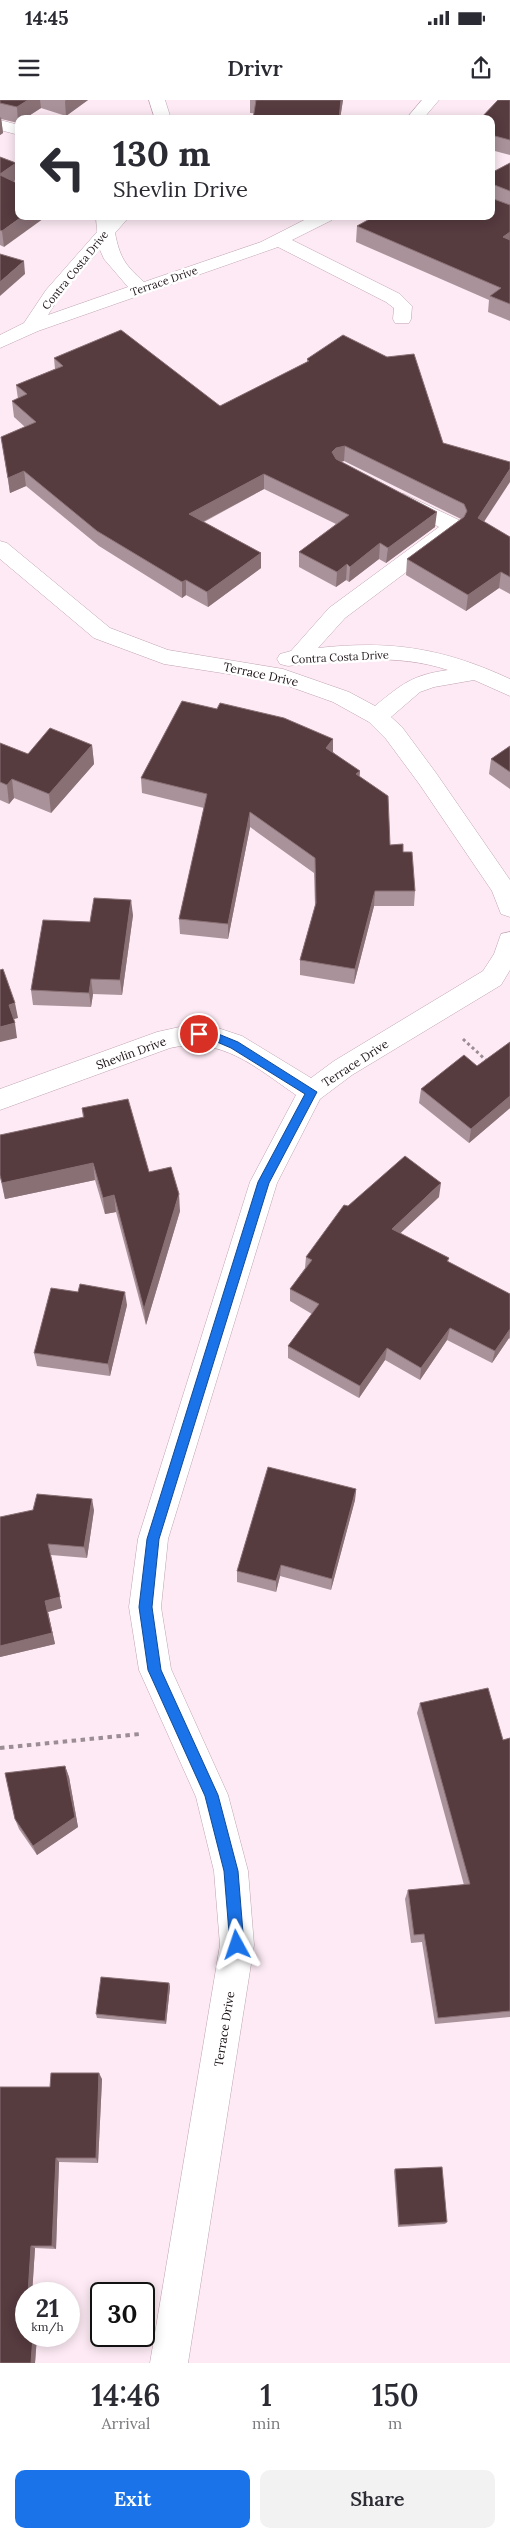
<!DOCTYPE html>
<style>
:root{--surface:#fff;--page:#f2f2f3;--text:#2b2b33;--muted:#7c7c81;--accent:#1a73e8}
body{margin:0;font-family:Lora,serif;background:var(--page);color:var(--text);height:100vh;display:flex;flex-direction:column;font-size:19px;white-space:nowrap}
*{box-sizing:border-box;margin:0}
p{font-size:16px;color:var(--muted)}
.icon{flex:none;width:28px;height:28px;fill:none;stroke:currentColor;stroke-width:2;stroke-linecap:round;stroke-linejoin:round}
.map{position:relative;height:2263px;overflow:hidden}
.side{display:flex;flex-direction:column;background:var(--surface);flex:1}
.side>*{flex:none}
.banner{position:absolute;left:15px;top:15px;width:480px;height:105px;border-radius:10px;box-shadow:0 2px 12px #0003;background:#fff;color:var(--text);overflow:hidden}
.speed{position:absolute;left:15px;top:2182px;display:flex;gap:10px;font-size:25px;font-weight:700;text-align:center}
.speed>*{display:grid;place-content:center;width:65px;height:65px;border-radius:50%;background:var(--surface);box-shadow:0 2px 12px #0003;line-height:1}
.speed small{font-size:12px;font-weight:400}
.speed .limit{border:2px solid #111;border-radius:8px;background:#fff;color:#111}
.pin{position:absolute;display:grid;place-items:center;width:42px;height:42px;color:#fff;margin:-21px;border:2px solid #fff;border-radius:50%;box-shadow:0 1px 5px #0007}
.me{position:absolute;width:55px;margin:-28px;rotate:355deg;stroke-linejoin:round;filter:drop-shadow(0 0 4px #0008)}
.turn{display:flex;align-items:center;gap:18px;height:105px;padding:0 15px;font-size:22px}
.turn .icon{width:65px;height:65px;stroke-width:2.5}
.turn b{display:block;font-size:35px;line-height:42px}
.eta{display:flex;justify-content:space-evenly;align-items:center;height:85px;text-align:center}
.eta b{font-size:30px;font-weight:600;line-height:35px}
.primary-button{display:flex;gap:10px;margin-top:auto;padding:10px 15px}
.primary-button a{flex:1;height:58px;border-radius:10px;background:var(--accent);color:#fff;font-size:20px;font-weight:600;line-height:58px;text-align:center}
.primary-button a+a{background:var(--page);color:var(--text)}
.status{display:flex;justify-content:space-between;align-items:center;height:35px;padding:0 25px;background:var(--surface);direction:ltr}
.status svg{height:14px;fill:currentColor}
header{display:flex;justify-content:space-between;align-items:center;height:65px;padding:0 15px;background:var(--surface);font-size:22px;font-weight:600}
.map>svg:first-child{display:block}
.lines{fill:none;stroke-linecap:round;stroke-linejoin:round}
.minor-casing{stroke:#bfa3b1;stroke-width:1}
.path-far1{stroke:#9c8d95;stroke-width:3;stroke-dasharray:3 3;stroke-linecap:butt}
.path{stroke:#9c8d95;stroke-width:4;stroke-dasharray:4.5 4.5;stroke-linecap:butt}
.minor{fill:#fff;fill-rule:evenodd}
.wall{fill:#aa929a}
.shaded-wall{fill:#887075}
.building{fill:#563b3f;stroke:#887075}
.route{fill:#1a73e8;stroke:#114b97}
.labels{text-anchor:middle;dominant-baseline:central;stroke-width:5;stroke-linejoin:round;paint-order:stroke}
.far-street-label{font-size:11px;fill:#1d1318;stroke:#fff}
.street-label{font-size:12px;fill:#1d1318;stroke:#fff}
</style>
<div class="status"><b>14:45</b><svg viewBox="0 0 49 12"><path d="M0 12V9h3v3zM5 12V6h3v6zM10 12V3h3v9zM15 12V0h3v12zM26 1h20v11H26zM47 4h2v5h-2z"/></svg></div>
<header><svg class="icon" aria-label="menu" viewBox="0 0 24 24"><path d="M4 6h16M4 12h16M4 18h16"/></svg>Drivr<svg class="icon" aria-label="share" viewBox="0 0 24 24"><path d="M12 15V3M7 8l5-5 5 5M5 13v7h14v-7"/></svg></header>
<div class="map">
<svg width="510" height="2263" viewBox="0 0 510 2263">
<rect width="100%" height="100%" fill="#fdeaf4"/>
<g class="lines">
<g class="minor-casing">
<g id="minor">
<polygon points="149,0 165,0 171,19 155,19"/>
<polygon points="422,0 439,0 423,19 406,19"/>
<polygon points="0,20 19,25 19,35 0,30"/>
<path d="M 96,116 L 130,116 L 115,133 C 120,158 125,165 144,182 L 261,142 L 312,116 L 335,116 L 332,120 L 292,140 L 400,194 L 412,206 L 411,219 L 409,223 L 395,223 L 393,219 L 394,208 L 386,202 L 278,147 L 38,231 L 0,248 L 0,235 L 24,223 L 46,190 L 97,132 ZM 100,150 L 104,159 L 128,187 L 48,215 L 59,197 Z"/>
<path d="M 404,394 L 461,421 L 464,426 L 461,431 L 345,518 L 318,548 C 391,540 443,548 510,579 L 510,596 L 474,580 L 434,587 L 420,592 L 391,617 L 402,627 L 436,673 L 510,780 L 510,817 L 501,814 L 492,791 L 420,685 L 386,639 L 369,622 L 333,602 L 274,581 L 164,564 L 94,538 L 0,459 L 0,441 L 7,443 L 110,528 L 168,550 L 283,569 L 349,592 L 375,606 C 402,584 412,575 448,570 C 397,553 340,560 288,566 L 280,564 L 277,559 L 280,554 L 291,551 L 329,508 L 439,427 L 397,404 L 394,400 L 397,396 Z"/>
<path d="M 510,832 L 510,870 L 501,885 L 352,975 L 320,999 L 277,1083 L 168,1439 L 161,1507 L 171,1569 L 228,1695 L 248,1771 L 254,1845 L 188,2263 L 150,2263 L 220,1845 L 214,1771 L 196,1697 L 139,1570 L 129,1507 L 138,1439 L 250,1082 L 296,995 C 255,967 222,936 170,948 L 0,1010 L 0,989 L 157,932 L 193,924 L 209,925 L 242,936 L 311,978 L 334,961 L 483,871 L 494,854 L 501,834 Z"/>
</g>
</g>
<polyline class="path-far1" points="463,939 488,962"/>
<polyline class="path" points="0,1648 140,1634"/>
<use href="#minor" class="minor"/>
</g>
<g class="wall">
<polygon points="0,0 88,0 66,16 41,8 24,19 19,19 18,23 1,19 3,33 0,35"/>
<polygon points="250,0 343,0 340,19 250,13"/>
<polygon points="510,0 510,55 491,50 491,19"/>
<polygon points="0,57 16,63 17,79 14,81 4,147 0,145"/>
<polygon points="510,63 510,221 488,212 489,200 356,142 357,126 491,116 491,73"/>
<polygon points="54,258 220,306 307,262 307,259 443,343 484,422 510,437 510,494 499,488 466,511 406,475 407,459 461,419 344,361 341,362 435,427 386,463 379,459 349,482 346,480 336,487 299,467 299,452 336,424 264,389 204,422 261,453 261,468 208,507 186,495 182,498 99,446 26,386 10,393 1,337 25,327 14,317 12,301 18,299 16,285 55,269"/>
<polygon points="333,639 333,652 360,677 390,745 403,752 415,791 414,806 374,806 354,884 300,875 300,860 315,806 314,773 250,727 228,839 180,834 179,819 204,708 142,693 141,678"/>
<polygon points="0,643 28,654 92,645 94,664 51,713 14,698 9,704 0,700"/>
<polygon points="510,646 510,689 489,674 491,659"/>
<polygon points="133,815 122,895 93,894 91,907 33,905 31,890 90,822"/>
<polygon points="510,942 510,1008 469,1043 419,1003 421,989 477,966"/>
<polygon points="82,1008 149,1072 180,1111 146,1225 116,1112 105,1114 95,1080 5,1099 0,1077 0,1035 83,1018"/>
<polygon points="439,1097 400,1133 449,1158 448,1162 510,1194 510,1239 509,1238 492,1263 447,1240 420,1280 385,1260 359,1298 288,1258 288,1246 312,1214 290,1201 290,1189 305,1168 306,1157 348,1106"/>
<polygon points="127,1205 110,1276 37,1266 34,1253"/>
<polygon points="356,1389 355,1400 331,1490 280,1476 276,1492 237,1482 237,1471"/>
<polygon points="94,1410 87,1458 51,1455 62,1508 48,1512 55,1544 0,1557 0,1417"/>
<polygon points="420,1603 503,1640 510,1638 510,1917 435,1924 422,1842 411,1843 405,1799 408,1790 464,1785 417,1613"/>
<polygon points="65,1666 69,1677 78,1727 37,1755 19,1729 15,1719"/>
<polygon points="169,1883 170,1887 166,1924 97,1918 96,1914"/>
<polygon points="102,1979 98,2063 59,2062 56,2149 35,2148 32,2194 26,2194 26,2236 37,2236 35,2263 0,2263 50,1987"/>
<polygon points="395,2069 447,2122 445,2124 398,2127 394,2071"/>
</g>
<g class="shaded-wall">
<polygon points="28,0 40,0 41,8 24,19 19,19 18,23 17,7"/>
<polygon points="66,0 88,0 66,16 65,1"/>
<polygon points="341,0 343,0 340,19 339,19"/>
<polygon points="1,17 3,33 0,35 0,18"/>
<polygon points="16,63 17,79 1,90 0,74"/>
<polygon points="23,116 47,116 4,147 2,131"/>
<polygon points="235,116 240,116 235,120"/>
<polygon points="510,132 510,147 503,137"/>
<polygon points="24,161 25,174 0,196 0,182"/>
<polygon points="345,346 344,361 335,363 332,352 336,348"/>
<polygon points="510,369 510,382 476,434 478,418"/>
<polygon points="24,371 26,386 10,393 8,378"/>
<polygon points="264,374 264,389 189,429 189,414"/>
<polygon points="437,412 435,427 386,463 388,448"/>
<polygon points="380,443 379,459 349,482 350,467"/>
<polygon points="261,453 261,468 208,507 207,492"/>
<polygon points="347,464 346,480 336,487 337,472"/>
<polygon points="501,472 499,488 466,511 468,495"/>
<polygon points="186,480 186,495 182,498 182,482"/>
<polygon points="333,639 333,655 326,648"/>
<polygon points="92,645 94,664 51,713 49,694"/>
<polygon points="360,671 359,686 356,674"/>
<polygon points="12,679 14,698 9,704 7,685"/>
<polygon points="250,712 250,727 228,839 228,824"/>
<polygon points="375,791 374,806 354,884 355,869"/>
<polygon points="131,800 133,815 122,895 120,880"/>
<polygon points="91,879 93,894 91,907 89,893"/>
<polygon points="15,903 18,918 11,920 9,905"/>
<polygon points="15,923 17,938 0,942 0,927"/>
<polygon points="510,996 510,1008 469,1043 471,1029"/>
<polygon points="93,1063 95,1080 5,1099 2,1083"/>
<polygon points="441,1083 439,1097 391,1142 392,1129"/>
<polygon points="179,1094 180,1111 146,1225 144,1209"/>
<polygon points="114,1095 116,1112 105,1114 103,1098"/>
<polygon points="125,1192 127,1205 110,1276 108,1264"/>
<polygon points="450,1228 447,1240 420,1280 421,1268"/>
<polygon points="510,1229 509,1238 492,1263 495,1251"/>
<polygon points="387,1248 385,1260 359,1298 360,1286"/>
<polygon points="356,1389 355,1400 331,1490 332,1479"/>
<polygon points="92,1399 94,1410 87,1458 84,1447"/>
<polygon points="48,1444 62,1508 48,1512 55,1544 0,1557 0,1546 45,1501"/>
<polygon points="281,1465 280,1476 276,1492 276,1481"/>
<polygon points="65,1666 69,1677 78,1727 37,1755 33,1746"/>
<polygon points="169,1883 170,1887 166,1924 165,1921"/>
<polygon points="99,1973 102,1979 98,2063 96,2058"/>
<polygon points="56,2058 59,2062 56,2149 52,2146"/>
<polygon points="31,2146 35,2148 32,2194 28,2194"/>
<polygon points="33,2236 37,2236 35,2263 31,2263"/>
</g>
<g class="building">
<polygon points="0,0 28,0 17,7 0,3"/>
<polygon points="256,0 341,0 339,19 253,19"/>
<polygon points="498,0 510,0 510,40 491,35 491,19 480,19"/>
<polygon points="0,57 16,63 0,74"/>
<polygon points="510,63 510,91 492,84 491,95 491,73"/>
<polygon points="0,75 19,84 19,116 23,116 2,131 0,130"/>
<polygon points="491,98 510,105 510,132 503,137 510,140 510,204 490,196 501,188 357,126 375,116 491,116"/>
<polygon points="0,154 24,161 0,182"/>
<polygon points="121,230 220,306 309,261 307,259 343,235 387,257 414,254 443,343 510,362 510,369 478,418 510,437 510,477 501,472 468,495 407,459 464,417 467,411 464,404 345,346 336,348 332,352 336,359 437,412 388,448 380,443 350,467 347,464 337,472 299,452 349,415 264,374 189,414 261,453 207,492 186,480 182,482 97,431 24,371 8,378 1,337 36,322 12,301 27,294 16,285 63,266 54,258"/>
<polygon points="182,601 217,609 220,603 284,618 333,639 326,648 360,671 356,674 388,696 390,745 403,744 403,752 412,752 415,791 375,791 355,869 300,860 316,803 315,758 250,712 228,824 179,819 207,694 141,678"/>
<polygon points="50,628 92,645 49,694 12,679 7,685 0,682 0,643 28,654"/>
<polygon points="510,646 510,672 491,659"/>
<polygon points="94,798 131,800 120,880 91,879 89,893 31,890 43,820 90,822"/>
<polygon points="3,869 15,903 9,905 15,923 0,927 0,870"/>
<polygon points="510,942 510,996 471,1029 421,989 464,955 477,966"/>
<polygon points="128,999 149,1072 171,1067 179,1094 144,1209 114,1095 103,1098 93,1063 2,1083 0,1075 0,1035 84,1017 82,1008"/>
<polygon points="405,1056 441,1083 392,1129 449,1158 447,1161 510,1194 510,1229 495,1251 450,1228 421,1268 387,1248 360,1286 288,1246 319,1204 290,1189 312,1160 306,1157 344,1105 348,1106"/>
<polygon points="80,1184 125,1192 108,1264 34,1253 51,1188 78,1192"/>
<polygon points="268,1367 356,1389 332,1479 281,1465 276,1481 237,1471"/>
<polygon points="37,1394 92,1399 84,1447 48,1444 60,1497 45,1501 52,1533 0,1546 0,1417 33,1410"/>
<polygon points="488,1588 503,1640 510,1638 510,1911 438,1918 424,1834 414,1835 408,1790 470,1784 420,1603"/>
<polygon points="65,1666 75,1717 33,1746 15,1719 5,1673"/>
<polygon points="101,1877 169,1883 165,1921 96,1914"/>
<polygon points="51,1973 99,1973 96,2058 56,2058 52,2146 31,2146 28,2194 26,2194 25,2225 26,2225 26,2236 33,2236 31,2263 0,2263 0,1987 50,1987"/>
<polygon points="442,2067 447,2122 399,2125 395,2069"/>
</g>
<polygon class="route" points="199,930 211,931 238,942 317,992 269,1083 159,1439 152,1507 161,1570 218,1695 238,1771 244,1845 242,1850 237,1852 232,1850 230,1845 224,1771 205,1696 148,1570 139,1507 147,1439 258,1082 305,994 231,948 210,939 195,937 194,934"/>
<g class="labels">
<g class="far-street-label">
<text transform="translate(75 170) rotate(-51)">Contra Costa Drive</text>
<text transform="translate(164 181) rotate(-19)">Terrace Drive</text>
<text transform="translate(340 557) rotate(-3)">Contra Costa Drive</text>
</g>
<g class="street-label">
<text transform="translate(261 574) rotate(12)">Terrace Drive</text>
<text transform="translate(131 953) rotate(-20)">Shevlin Drive</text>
<text transform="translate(355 963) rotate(-33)">Terrace Drive</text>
<text transform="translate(224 1929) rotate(-81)">Terrace Drive</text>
</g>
</g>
</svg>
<div class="speed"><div>21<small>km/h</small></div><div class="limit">30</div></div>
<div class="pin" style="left:199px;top:934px;background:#d93025"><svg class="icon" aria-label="arrive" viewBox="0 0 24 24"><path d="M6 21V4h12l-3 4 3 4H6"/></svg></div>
<svg class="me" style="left:237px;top:1845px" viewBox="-20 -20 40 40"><path d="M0-17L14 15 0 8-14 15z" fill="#1a73e8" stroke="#fff" stroke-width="4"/></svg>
<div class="banner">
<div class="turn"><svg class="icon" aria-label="left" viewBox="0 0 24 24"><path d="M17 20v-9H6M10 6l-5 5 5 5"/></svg><div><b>130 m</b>Shevlin Drive</div></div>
</div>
</div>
<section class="side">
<div class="eta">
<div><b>14:46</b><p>Arrival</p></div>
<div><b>1</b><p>min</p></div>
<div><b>150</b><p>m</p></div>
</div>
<div class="primary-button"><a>Exit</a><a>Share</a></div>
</section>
